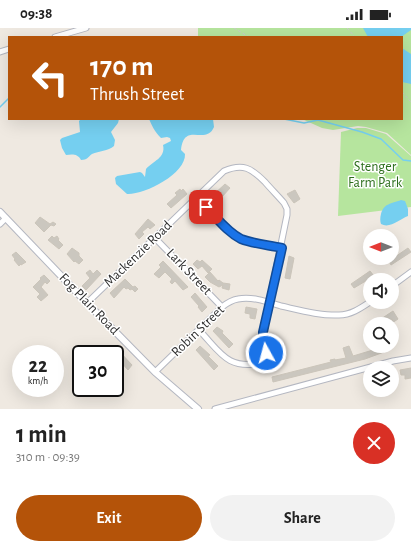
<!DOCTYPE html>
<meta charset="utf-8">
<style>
:root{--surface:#fff;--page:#f2f2f2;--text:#222;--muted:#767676;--accent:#b45309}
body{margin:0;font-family:"Alegreya Sans",sans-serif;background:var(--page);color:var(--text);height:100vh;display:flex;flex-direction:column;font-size:15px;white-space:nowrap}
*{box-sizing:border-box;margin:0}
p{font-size:13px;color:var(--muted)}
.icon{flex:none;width:22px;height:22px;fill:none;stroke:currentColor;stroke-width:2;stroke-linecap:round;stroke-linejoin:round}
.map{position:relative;height:381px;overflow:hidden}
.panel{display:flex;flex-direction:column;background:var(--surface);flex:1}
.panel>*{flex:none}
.banner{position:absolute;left:8px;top:8px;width:395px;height:84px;border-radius:0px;box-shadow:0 4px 16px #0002;background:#b45309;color:#fff;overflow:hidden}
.needle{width:26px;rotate:270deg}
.buttons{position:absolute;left:363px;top:201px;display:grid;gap:8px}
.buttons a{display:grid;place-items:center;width:36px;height:36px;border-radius:50%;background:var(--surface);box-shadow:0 4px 16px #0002;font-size:20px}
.speed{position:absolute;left:12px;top:317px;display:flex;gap:8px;font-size:20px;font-weight:700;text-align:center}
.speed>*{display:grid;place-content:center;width:52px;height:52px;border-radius:50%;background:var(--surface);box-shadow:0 4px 16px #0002;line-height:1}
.speed small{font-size:10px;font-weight:400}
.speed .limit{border:2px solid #111;border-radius:6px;background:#fff;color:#111}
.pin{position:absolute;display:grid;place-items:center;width:34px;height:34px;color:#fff;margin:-17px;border-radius:8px;box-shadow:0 2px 6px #0006}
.me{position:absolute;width:44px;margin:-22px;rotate:353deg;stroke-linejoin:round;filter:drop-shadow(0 0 3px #0008)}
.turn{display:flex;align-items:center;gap:14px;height:84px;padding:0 16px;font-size:18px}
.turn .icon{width:52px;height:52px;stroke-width:2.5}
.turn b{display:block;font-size:28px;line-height:34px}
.round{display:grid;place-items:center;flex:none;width:42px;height:42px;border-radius:21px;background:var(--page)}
.head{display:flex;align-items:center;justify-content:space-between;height:68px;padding:0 16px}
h1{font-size:24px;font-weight:700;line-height:30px}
.action{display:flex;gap:8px;margin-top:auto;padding:8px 16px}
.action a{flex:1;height:46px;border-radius:24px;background:var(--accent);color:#fff;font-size:16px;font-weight:700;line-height:46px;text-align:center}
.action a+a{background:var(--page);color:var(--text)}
.status{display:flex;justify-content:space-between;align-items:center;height:28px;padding:0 20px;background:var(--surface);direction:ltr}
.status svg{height:11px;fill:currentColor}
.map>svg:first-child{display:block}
.green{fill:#b6e59e}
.water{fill:#75cff0}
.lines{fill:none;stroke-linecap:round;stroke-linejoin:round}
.stream{stroke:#75cff0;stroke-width:1.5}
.building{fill:#cbc7bf;stroke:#cbc5ba}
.minor-casing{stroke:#b4b7c1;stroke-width:7}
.tertiary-casing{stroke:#b4b7c1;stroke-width:8}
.path{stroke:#c9c9c9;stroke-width:1;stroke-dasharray:3 2;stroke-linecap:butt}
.minor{stroke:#fff;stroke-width:5}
.tertiary{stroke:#fff;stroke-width:6}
.route-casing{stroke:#114b97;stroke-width:10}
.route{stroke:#1a73e8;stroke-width:7}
.labels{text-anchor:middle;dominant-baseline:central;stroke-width:3;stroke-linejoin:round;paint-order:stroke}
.park-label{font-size:14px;fill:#2c6e1b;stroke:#fff}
.street-label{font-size:14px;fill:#2e2e2e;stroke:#fff}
</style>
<div class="status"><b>09:38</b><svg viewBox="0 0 49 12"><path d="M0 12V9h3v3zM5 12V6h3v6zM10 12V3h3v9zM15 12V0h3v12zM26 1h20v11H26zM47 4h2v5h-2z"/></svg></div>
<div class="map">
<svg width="411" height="381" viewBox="0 0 411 381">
<rect width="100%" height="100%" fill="#efe9e1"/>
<g class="green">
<polygon points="198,0 411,0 411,127 387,105 366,99 358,98 333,102 322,100 302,91 402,91 402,9 198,9"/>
<polygon points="357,100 366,100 386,106 411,128 411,179 338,188 341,104"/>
</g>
<g class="water">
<polygon points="363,0 411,0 411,2 401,9 368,9"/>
<polygon points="402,20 411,26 411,56 402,54"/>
<path d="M 81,91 L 119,91 L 118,95 L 111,104 L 115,112 L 114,118 C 108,123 99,123 92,126 C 88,129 87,132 81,132 C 78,126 73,126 66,127 L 62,120 L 60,112 L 62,110 L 80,104 L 79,93 Z"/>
<path d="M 149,91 L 213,91 L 214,99 C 206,118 184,93 181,122 L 185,126 C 186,146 144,167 127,166 L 116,156 L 115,150 L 117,148 L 140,144 L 142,145 L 145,149 L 146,141 C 153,133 166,130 163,117 L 171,113 L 170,110 L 167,109 L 161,110 C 155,104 152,98 149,91 Z"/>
<path d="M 401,172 L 405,173 L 408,181 L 408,188 C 400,191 390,201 381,196 C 380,193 380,190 381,186 C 384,175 391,176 401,172 Z"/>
</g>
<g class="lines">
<g class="stream">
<polyline points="0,79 9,70"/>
<polyline points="284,91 304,95 318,92 362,104 381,111 403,132 411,133"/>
</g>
</g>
<g class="building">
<polygon points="225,156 230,160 221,170 219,169 215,174 211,169"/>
<polygon points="180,161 181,163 183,161 187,166 171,180 167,176 177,167 175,165"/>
<polygon points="295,162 300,171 294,175 287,166"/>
<polygon points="40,189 50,196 53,194 56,196 54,198 51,197 44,204 35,195"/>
<polygon points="148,191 155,197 150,201 148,199 142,204 144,206 139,211 135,206"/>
<polygon points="52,208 54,210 57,208 59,211 58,212 63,217 59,221 48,212"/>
<polygon points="72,220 79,225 79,228 83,232 79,236 75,233 74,234 67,226"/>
<polygon points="408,220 411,224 391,237 389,233"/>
<polygon points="16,224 26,234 21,237 21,236 19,238 14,232 15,231 12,227"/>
<polygon points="289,228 294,230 290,251 285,250"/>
<polygon points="197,232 200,234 202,232 212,241 208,245 202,238 198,241 193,236"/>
<polygon points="163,233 188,259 183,262 175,253 172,256 170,254 172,251 165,244 159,250 154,246 161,239 159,237"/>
<polygon points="90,242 93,246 97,242 101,246 86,262 82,258 90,250 86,245"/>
<polygon points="370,243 374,248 354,260 351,256"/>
<polygon points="210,244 218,253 219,252 223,255 230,256 229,262 222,260 223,257 219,259 210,254 205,249"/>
<polygon points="44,247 50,253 47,256 45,254 41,259 48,267 41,273 37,269 40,266 33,259 41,251 40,250"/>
<polygon points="125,251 133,259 135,258 138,261 135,264 132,261 130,262 128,260 126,261 124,259 114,270 110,265"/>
<polygon points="195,265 207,279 202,284 198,279 199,278 191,269"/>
<polygon points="246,279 257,281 255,291 250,290 250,286 245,285"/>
<polygon points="393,283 398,291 392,295 392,291 384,296 381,291"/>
<polygon points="217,299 223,303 222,305 233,316 229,320 213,303"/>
<polygon points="200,318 210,327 208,328 218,338 214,342 196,322"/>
<polygon points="349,318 353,328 383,319 384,324 365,331 273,354 272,349 331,334 330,332 335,331 335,332 346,330 343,320"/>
<polygon points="118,322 132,337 128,342 114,326"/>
<polygon points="411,340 411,350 405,351 405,347 401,347 400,342"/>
</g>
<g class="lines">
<g class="minor-casing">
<g id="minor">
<polyline points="55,9 86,0"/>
<polyline points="0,24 9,21"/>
<path d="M 198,169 C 210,183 222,201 240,210 C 252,216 268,217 282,220"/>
<polyline points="0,196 6,190"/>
<polyline points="155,210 222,279"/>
<polyline points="392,258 411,244"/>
<path d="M 87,275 L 224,143 C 243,135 251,140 265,154 C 271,161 278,168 284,175 L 287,181 L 287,187 L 263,304 L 263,312 L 265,331 L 262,335 C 227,342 221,325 199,302"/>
<path d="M 155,344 L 222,279 C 227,275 232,272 238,271 C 252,268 268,274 281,278 C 299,282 320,288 339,287 C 351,287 361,280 370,274"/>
<polyline points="215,381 393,333 411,330"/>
</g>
</g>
<g class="tertiary-casing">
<polyline id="tertiary" points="0,184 87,275 155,344 198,381"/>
</g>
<g class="path">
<polyline points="234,0 249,9"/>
<polyline points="347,0 355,9"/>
<polyline points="402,64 411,74"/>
</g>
<use href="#minor" class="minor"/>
<use href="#tertiary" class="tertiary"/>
</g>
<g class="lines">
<g class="route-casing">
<path id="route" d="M 206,179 C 217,190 227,204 241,211 C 254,216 268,217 282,220 L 263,304 L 263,312 L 266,325"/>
</g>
<use href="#route" class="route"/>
</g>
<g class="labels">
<g class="park-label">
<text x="375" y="139">Stenger<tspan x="375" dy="16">Farm Park</tspan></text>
</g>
<g class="street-label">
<text transform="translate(138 226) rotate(-44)">Mackenzie Road</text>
<text transform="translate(189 244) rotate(46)">Lark Street</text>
<text transform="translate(89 276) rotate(46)">Fog Plain Road</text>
<text transform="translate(198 303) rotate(-44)">Robin Street</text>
</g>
</g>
</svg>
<div class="buttons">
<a><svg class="needle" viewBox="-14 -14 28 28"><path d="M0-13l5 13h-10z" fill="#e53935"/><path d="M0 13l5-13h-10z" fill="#767676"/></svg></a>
<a><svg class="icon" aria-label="sound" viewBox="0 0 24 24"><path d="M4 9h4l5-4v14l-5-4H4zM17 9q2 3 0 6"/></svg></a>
<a><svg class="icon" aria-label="search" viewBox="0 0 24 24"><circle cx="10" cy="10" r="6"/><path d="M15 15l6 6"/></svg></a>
<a><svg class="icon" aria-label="layers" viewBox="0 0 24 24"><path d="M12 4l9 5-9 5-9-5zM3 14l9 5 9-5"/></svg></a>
</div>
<div class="speed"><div>22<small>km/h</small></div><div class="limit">30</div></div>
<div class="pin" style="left:206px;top:179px;background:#d93025"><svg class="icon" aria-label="arrive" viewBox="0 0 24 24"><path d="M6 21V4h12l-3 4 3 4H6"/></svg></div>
<svg class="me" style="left:266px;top:325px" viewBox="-20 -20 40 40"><circle r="17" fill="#1a73e8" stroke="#fff" stroke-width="3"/><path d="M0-11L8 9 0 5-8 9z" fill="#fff"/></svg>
<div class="banner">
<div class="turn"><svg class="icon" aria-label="left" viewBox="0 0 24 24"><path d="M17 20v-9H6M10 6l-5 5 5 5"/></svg><div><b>170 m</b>Thrush Street</div></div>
</div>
</div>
<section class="panel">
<div class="head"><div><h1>1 min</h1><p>310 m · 09:39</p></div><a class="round" style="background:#d93025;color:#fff"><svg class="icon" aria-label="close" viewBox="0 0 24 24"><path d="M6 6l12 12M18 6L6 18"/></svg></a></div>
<div class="action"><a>Exit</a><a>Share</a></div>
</section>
